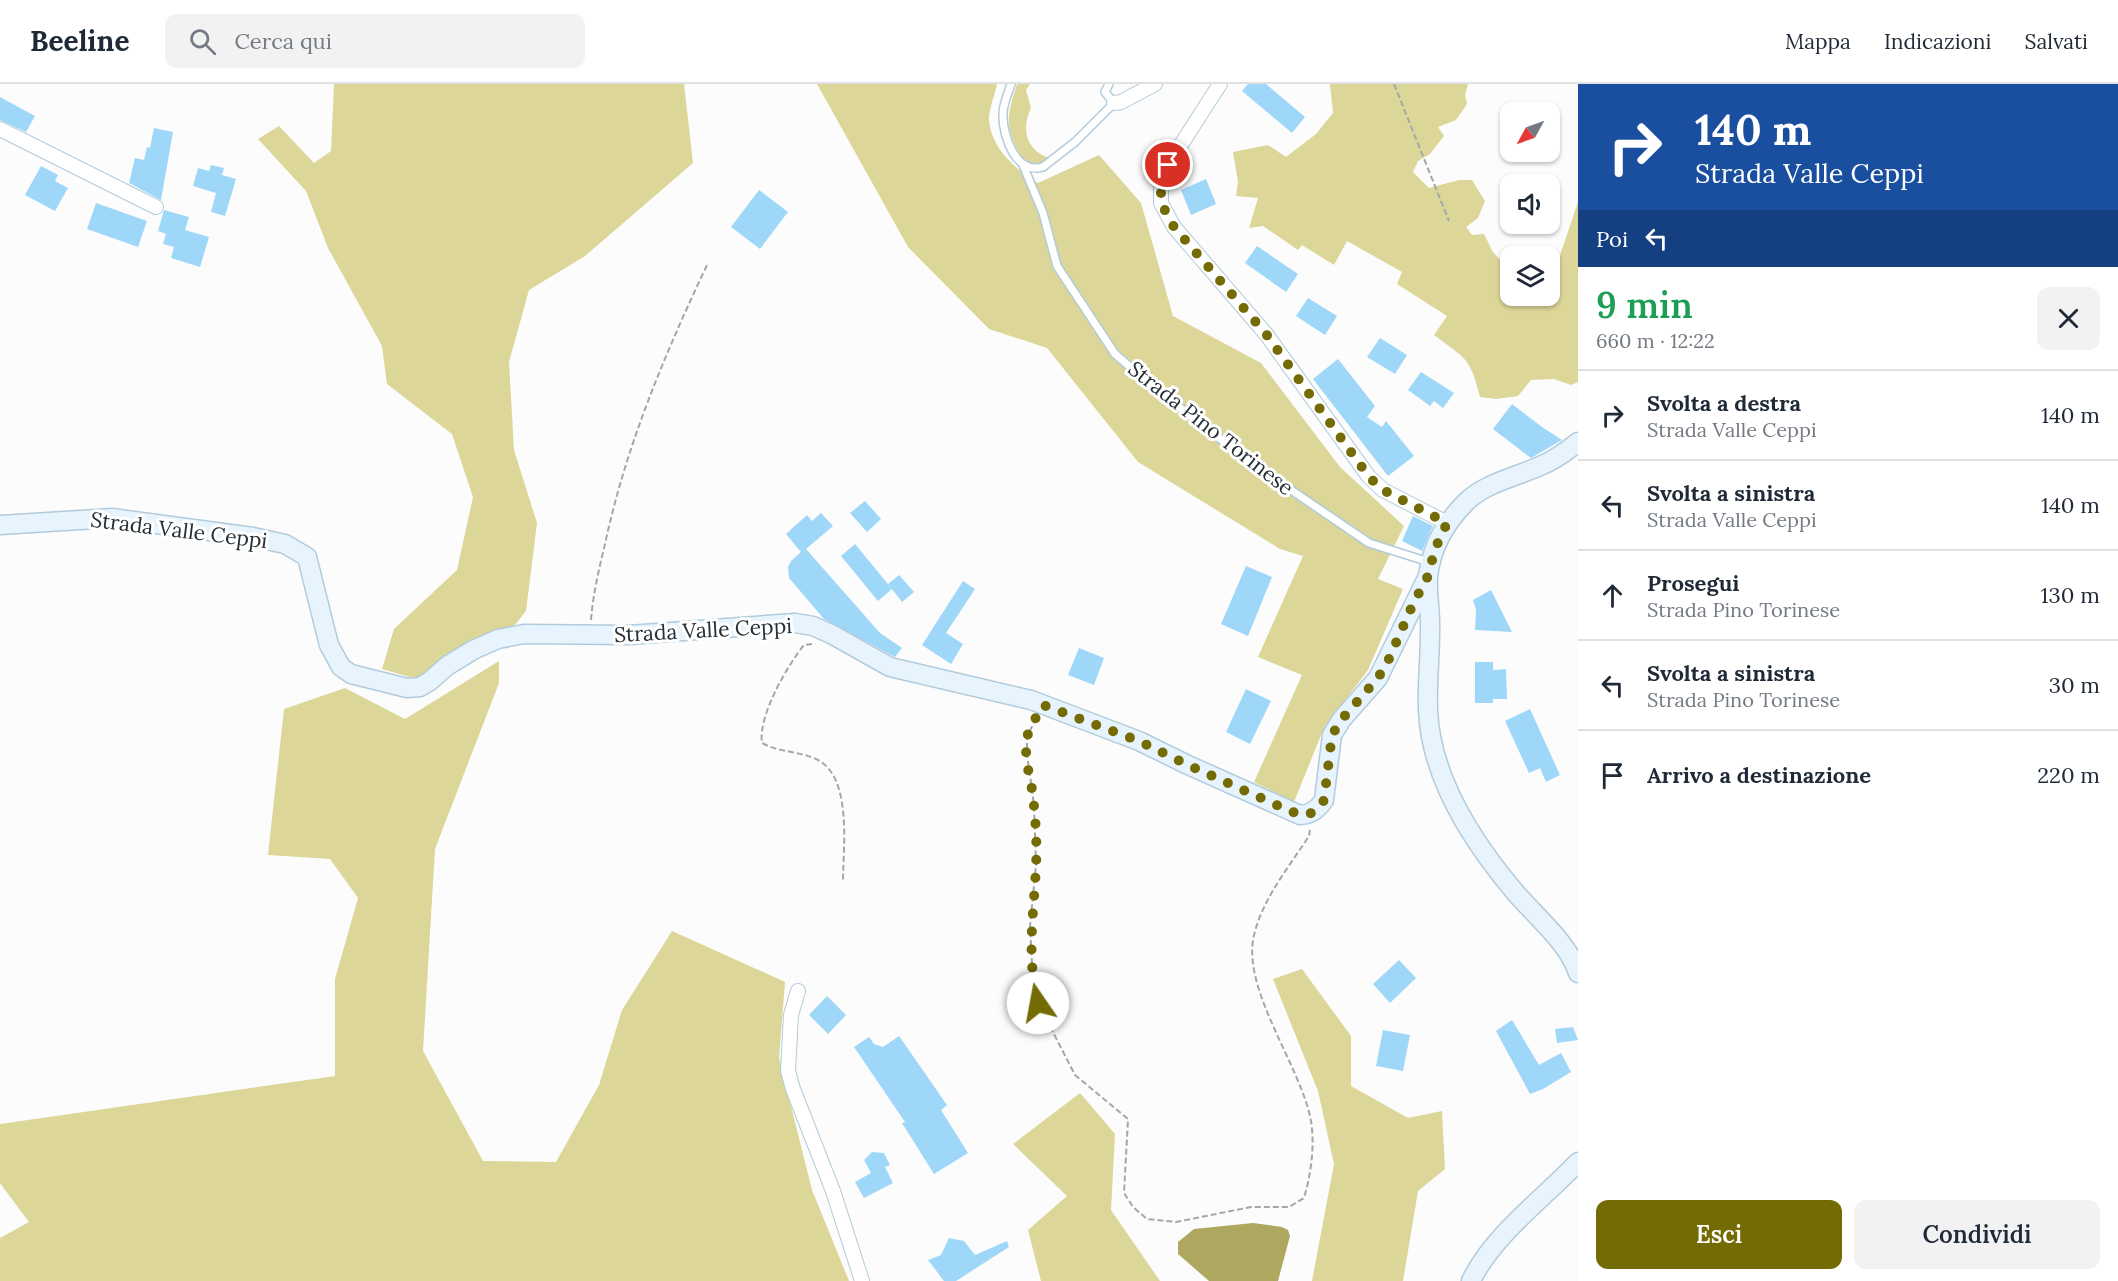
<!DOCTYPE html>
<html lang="it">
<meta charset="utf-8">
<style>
:root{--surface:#fff;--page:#f2f2f3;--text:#1f2937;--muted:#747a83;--line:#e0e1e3;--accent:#746b04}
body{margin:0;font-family:Lora,serif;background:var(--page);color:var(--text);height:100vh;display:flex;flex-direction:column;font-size:22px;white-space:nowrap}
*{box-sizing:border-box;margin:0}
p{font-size:20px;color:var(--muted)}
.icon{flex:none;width:33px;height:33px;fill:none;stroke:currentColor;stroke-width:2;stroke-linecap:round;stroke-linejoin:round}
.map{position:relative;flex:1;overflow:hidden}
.details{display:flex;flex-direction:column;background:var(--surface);width:540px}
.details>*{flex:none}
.hud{background:#1a4fa0;color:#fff;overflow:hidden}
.needle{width:39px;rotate:230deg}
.fabs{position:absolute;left:1500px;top:18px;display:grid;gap:12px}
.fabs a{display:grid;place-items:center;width:60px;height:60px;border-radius:12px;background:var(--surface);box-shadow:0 2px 4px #0004;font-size:30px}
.pin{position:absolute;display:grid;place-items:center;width:51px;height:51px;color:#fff;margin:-26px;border:3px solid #fff;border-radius:50%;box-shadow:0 2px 6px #0007}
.me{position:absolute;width:66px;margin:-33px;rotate:348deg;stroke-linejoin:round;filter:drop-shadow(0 0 4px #0008)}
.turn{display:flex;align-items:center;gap:21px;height:126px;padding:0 18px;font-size:27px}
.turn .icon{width:78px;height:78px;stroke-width:2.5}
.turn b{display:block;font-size:42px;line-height:51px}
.then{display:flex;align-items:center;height:57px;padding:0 18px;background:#0003;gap:12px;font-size:22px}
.round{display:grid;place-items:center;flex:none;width:63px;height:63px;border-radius:12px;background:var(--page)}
.headline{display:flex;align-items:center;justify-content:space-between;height:102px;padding:0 18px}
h1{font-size:36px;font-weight:600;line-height:45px;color:#1e9e55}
.primary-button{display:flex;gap:12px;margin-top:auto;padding:12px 18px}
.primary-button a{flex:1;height:69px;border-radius:12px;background:var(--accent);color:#fff;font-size:24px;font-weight:600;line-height:69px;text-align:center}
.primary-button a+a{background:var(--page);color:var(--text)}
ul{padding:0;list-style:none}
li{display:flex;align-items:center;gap:18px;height:90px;padding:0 18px;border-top:2px solid var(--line)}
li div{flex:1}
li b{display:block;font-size:22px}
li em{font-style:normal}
header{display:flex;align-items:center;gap:36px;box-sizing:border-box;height:84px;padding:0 30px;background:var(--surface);border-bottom:2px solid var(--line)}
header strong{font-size:28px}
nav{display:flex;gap:33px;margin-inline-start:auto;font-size:21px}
.search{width:420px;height:54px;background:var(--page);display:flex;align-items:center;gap:15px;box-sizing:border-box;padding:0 21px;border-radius:12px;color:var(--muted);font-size:22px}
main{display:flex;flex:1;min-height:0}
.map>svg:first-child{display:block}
.green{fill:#dcd698}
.water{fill:#aea760}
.building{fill:#9fd7f9}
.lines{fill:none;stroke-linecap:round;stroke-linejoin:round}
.lane-casing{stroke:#b2cbdb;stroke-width:10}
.street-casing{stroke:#b2cbdb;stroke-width:16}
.secondary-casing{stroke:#b2cbdb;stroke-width:21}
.path{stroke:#a3a7aa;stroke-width:2;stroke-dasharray:6 3;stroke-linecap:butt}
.lane{stroke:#fff;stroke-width:7}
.street{stroke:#fff;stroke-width:14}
.secondary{stroke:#e7f4fd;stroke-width:18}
.route{stroke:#746b04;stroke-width:10;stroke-dasharray:0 18}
.labels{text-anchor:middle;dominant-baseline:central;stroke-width:6;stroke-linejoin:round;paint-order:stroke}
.street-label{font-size:21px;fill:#252f35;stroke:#fff}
</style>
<header>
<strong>Beeline</strong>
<div class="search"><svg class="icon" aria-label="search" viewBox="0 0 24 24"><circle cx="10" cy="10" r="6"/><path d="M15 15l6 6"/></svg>Cerca qui</div>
<nav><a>Mappa</a><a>Indicazioni</a><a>Salvati</a></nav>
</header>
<main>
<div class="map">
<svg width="1578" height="1197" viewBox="0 0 1578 1197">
<rect width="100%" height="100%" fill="#fcfcfc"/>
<g class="green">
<polygon points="334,0 684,0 693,79 585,172 529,206 509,278 514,366 537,439 526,527 515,541 458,568 420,596 382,585 394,545 457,486 473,413 452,350 387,300 382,262 328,164 306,107 258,55 279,42 314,79 331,67"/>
<path d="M 817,0 L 997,0 C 995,11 988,27 989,37 C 992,65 1016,86 1038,99 L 1099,71 L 1141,119 L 1173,232 L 1261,279 L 1340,383 L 1404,442 L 1378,495 L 1403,505 L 1368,586 L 1324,644 L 1294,718 L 1254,698 L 1302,591 L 1258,573 L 1303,472 L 1280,465 L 1138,378 L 1047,264 L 989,245 L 908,163 Z"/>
<path d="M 1017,0 L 1030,0 L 1026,6 L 1031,24 C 1021,45 1026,66 1049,74 L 1039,81 L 1024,77 C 1004,45 1006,35 1017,0 Z"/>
<path d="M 1330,0 L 1468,0 L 1465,11 L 1467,20 L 1456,36 L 1438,43 L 1444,52 L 1430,70 L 1418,77 L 1413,88 L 1429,104 L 1459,96 L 1472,96 L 1485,117 L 1478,134 L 1466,143 L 1472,151 L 1484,150 L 1493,168 L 1502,178 L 1501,185 L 1507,195 L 1510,196 L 1510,212 L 1550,212 L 1550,193 L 1555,186 L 1578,118 L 1578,298 L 1571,301 L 1554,295 L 1531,296 L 1518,312 L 1496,315 L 1480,313 C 1470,273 1466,275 1434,251 L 1447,232 L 1397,200 L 1402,188 L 1347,157 L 1334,181 L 1302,161 L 1298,166 L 1263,142 L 1249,144 L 1258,114 L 1236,112 L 1238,98 L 1233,68 L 1268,61 L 1286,73 L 1316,50 L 1333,29 Z"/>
<polygon points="499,577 499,599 435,765 423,967 483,1077 556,1078 599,1001 622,926 672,847 785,898 779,974 812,1106 849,1197 0,1197 0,1154 29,1138 0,1099 0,1040 335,992 335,895 358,814 330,775 268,771 284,625 345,604 405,635"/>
<polygon points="1302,885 1351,952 1351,1002 1408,1034 1442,1027 1445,1085 1418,1107 1403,1197 1312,1197 1334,1080 1318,1007 1273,895"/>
<polygon points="1080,1009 1115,1050 1111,1126 1160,1197 1041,1197 1028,1146 1067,1112 1013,1060"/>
</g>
<polygon class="water" points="1253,1139 1282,1143 1288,1146 1290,1152 1278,1197 1209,1197 1178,1170 1178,1158 1194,1145"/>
<g class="building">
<polygon points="1248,0 1266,0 1305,33 1292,49 1242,7"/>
<polygon points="0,13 35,32 26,48 0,36"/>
<polygon points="154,44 173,48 161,116 129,99 135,74 144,76 147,63 150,64"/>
<polygon points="211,81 224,84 222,91 236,95 225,132 211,128 216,109 193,102 198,84 209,87"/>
<polygon points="41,82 58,91 55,97 68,104 55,127 25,111"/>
<polygon points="1206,95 1216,120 1191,131 1181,106"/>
<polygon points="759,106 788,128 760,165 731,143"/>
<polygon points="96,119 147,137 138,163 87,145"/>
<polygon points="164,126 189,133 185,146 209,153 200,183 171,174 174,163 163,160 166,150 158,147"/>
<polygon points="1257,162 1298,190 1286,208 1245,179"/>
<polygon points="1308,214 1337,232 1325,251 1296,232"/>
<polygon points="1380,254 1407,271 1395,290 1367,273"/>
<polygon points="1338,275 1375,322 1367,333 1382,343 1386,337 1414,372 1388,392 1313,295"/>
<polygon points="1421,288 1454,309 1443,324 1434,317 1430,322 1408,306"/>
<polygon points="1512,320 1542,343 1562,356 1531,374 1523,368 1493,345"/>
<polygon points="865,417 881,435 867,448 850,429"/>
<polygon points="821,429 833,442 806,465 880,549 902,564 895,573 824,535 789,494 788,483 791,477 801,468 786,450 807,431 812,437"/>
<polygon points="1413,432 1433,442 1422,467 1402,457"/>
<polygon points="855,460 892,505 878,517 841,472"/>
<polygon points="1246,482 1272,493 1248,552 1221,540"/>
<polygon points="899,491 914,508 902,518 888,500"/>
<polygon points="963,497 975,505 946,549 963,560 951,580 922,561"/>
<polygon points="1491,506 1512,548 1475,546 1476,526 1473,516"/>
<polygon points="1079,564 1104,574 1094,601 1068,591"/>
<polygon points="1475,578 1493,578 1493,586 1506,585 1507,615 1493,615 1493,619 1475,619"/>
<polygon points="1246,605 1271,617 1250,660 1226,648"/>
<polygon points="1530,625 1560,691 1546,698 1540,684 1529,689 1505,637"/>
<polygon points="1399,876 1416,894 1390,919 1373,900"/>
<polygon points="827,912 846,931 828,950 809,931"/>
<polygon points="1512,936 1539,981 1561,969 1571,988 1543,1005 1530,1010 1496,947"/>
<polygon points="1573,943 1578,956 1557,959 1555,945"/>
<polygon points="1383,946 1410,951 1403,987 1376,982"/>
<polygon points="899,952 947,1021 941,1026 968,1069 934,1090 902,1039 905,1038 854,963 869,953 874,960 883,963"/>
<polygon points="872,1068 884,1069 890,1081 885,1083 893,1099 864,1114 855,1098 871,1089 864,1076"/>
<polygon points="949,1154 964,1157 975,1171 1007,1157 1009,1163 956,1197 944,1197 928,1176 941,1171"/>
</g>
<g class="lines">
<g class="lane-casing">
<g id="lane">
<path d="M 1011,0 C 1008,10 1002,22 1003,32 C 1003,53 1016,91 1043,83 L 1075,58 L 1114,19 L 1105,8 L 1109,0"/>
<polyline points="1023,81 1043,129 1057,182 1115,270 1157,306 1250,378 1369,459 1429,478"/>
</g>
</g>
<g class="street-casing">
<g id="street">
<polyline points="1220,0 1168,81 1161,100 1161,119 1174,143 1266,250 1369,393 1383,406 1447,439"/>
<polyline points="1114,19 1121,18 1155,0"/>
<polyline points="0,45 156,123"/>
<polyline points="798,907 791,931 788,987 793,1005 833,1107 862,1197"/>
</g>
</g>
<g class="secondary-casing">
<g id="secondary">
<path d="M 1578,358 C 1567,367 1553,377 1540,382 C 1516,393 1485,399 1466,418 C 1446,438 1431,464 1428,493 C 1427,511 1431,530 1430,548 C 1430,574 1427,599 1428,625 C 1430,692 1472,757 1514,807 C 1535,832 1568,858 1578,889"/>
<path d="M 0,441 L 112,434 L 253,453 L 285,460 L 307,473 L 329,561 L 341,583 L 351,590 L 407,604 L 420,603 L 430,597 L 447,582 L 473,566 L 498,555 L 524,550 L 629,551 L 795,539 L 813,542 L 833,551 L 890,583 L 1031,616 L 1139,657 L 1188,681 L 1300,731 C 1311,731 1318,725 1324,716 L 1332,651 L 1342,635 L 1378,594 L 1428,492"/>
<path d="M 1471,1197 C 1492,1152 1544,1114 1578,1078"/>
</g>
</g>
<g class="path">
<polyline points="1394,0 1449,137"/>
<path d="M 591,536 C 593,510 599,485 605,460 C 626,362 664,272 707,181"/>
<path d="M 812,560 L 804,561 C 787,582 758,632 762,659 C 778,668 798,667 816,675 C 853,692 843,764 843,797"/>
<path d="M 1036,634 L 1027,653 L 1027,670 L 1034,721 L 1036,781 L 1030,842 L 1033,899 L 1038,919 L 1075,991 L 1128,1035 L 1124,1109 L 1133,1123 L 1147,1135 L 1176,1138 L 1251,1123 L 1289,1123 L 1304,1114 C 1311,1090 1315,1062 1311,1037 C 1301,982 1241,905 1254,851 C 1263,814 1289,783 1309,752 L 1310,746"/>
</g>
<use href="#lane" class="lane"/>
<use href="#street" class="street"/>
<use href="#secondary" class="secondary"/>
</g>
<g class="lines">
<path class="route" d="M 1038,919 C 1026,872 1034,829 1036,782 C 1037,763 1036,742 1034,722 C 1033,700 1023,676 1027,654 C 1029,643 1038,631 1043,621 L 1139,657 L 1188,681 L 1292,728 L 1308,731 L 1320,723 L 1324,716 L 1332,651 L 1342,635 L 1378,594 L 1388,577 L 1413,520 L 1428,492 L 1435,465 L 1447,439 L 1383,406 L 1369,393 L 1266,250 L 1174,143 L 1161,119 L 1161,100 L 1168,81"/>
</g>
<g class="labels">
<g class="street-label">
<text transform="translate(1211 344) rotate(38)">Strada Pino Torinese</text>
<text transform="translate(179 446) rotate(7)">Strada Valle Ceppi</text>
<text transform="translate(703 546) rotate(-3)">Strada Valle Ceppi</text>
</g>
</g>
</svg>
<div class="fabs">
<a><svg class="needle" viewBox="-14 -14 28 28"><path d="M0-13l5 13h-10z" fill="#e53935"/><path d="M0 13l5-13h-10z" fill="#747a83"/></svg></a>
<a><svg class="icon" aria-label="sound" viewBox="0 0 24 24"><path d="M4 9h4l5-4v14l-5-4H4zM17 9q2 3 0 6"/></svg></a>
<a><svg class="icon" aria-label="layers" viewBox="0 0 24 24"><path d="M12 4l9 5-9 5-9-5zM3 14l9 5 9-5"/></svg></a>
</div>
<div class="pin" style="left:1168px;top:81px;background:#d93025"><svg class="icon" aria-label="arrive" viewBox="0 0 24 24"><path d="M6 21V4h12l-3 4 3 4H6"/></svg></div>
<svg class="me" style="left:1038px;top:919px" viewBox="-20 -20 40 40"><circle r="19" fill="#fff"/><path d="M0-13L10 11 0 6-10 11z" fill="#746b04"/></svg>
</div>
<section class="details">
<div class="hud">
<div class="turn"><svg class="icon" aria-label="right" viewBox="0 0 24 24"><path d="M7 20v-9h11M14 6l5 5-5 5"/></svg><div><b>140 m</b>Strada Valle Ceppi</div></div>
<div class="then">Poi<svg class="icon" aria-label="left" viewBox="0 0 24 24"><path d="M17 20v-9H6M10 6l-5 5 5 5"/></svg></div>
</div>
<div class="headline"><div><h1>9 min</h1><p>660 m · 12:22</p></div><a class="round"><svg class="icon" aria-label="close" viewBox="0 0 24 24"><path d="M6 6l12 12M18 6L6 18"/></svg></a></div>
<ul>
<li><svg class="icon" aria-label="right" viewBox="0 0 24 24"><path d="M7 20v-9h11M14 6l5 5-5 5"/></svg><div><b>Svolta a destra</b><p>Strada Valle Ceppi</p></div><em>140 m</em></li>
<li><svg class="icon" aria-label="left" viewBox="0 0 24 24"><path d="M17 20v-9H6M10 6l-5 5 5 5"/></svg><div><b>Svolta a sinistra</b><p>Strada Valle Ceppi</p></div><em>140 m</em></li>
<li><svg class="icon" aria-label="ahead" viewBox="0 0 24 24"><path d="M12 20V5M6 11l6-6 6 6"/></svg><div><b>Prosegui</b><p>Strada Pino Torinese</p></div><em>130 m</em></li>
<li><svg class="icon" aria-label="left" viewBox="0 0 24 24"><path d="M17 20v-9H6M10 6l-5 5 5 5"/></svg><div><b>Svolta a sinistra</b><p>Strada Pino Torinese</p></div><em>30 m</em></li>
<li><svg class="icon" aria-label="arrive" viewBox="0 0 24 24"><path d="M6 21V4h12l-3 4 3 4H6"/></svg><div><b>Arrivo a destinazione</b></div><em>220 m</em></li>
</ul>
<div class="primary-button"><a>Esci</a><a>Condividi</a></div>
</section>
</main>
